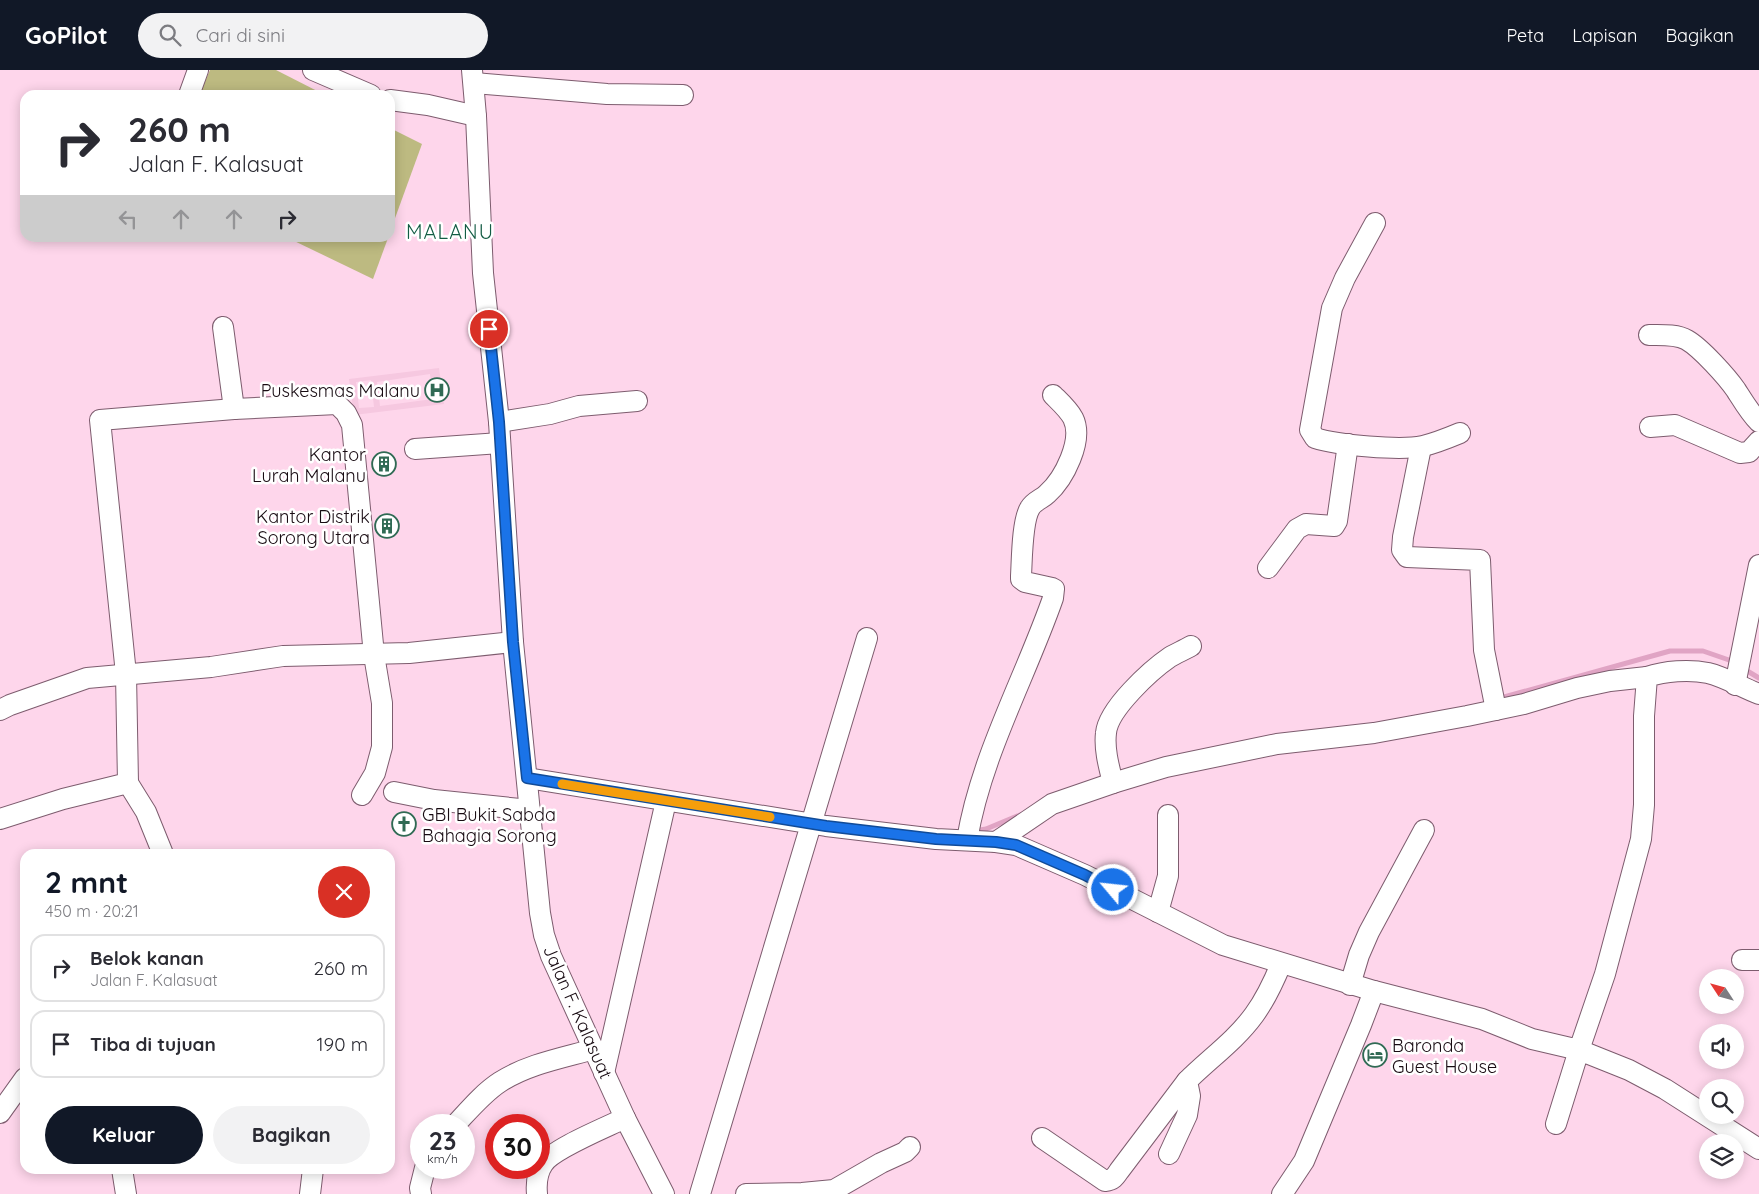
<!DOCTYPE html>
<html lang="id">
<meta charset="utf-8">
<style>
:root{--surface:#fff;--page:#f2f2f3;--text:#2b2b33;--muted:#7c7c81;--line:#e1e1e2;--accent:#111827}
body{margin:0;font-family:Quicksand,sans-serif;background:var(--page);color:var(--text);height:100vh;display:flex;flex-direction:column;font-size:19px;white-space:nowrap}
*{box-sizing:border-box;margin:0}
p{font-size:16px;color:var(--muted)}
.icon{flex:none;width:28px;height:28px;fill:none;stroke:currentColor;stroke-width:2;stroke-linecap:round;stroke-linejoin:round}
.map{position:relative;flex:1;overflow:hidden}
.sheet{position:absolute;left:20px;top:779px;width:375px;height:325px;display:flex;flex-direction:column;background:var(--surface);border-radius:15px;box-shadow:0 2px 12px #0003}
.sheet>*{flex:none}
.top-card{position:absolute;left:20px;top:20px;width:375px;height:152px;border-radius:15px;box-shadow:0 2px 12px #0003;background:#fff;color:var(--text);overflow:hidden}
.needle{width:32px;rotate:306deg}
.fabs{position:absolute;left:1699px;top:899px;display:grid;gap:10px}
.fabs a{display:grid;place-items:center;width:45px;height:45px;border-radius:50%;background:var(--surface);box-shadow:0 2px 12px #0003;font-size:25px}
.speed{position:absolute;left:410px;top:1044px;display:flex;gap:10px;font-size:25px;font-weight:700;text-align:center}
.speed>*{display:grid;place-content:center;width:65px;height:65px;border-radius:50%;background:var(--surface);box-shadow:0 2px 12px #0003;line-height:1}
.speed small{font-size:12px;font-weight:400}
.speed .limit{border:8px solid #d22;background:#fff;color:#111}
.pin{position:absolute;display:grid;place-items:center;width:42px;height:42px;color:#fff;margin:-21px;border:2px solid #fff;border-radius:50%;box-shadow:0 1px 5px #0007}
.me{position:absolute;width:55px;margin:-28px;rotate:298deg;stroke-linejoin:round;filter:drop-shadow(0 0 4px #0008)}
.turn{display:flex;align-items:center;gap:18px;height:105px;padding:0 25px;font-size:22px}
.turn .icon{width:65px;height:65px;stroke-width:2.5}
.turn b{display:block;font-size:35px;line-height:42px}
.lanes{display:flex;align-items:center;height:48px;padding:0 25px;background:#0003;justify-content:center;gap:25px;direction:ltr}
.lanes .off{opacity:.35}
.round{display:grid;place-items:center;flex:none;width:52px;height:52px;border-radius:26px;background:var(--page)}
.headline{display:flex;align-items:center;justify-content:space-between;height:85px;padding:0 25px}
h1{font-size:30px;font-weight:700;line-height:38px;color:var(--accent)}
.action{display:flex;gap:10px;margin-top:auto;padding:10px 25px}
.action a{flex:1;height:58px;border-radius:30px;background:var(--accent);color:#fff;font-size:20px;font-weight:700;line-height:58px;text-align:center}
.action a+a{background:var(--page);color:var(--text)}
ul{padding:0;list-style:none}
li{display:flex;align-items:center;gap:15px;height:68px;margin:0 10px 8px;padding:0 15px;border:2px solid var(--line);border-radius:15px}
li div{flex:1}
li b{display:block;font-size:19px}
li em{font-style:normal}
header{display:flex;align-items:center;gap:30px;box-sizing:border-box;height:70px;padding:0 25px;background:var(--accent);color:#fff}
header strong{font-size:24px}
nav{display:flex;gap:28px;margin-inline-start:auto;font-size:18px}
.search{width:350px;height:45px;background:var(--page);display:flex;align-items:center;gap:12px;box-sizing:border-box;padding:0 18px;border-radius:28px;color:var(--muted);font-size:19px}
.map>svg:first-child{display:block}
.built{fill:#f6c8e0;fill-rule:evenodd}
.green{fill:#bdba81}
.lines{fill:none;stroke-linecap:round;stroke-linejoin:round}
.stream{stroke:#e0a4c4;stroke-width:5}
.minor-casing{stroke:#7d5c6e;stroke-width:22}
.minor{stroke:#fff;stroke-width:20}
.route-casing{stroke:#114b97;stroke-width:12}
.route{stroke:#1a73e8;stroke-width:9}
.slow{stroke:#f59e0b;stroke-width:9}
.labels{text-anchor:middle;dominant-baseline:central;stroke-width:5;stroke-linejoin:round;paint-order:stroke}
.poi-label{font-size:18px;fill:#180b12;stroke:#fff;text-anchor:end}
.street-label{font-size:18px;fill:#180b12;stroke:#fff}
.quarter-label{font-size:20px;letter-spacing:1px;fill:#135c44;stroke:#fff}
</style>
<header>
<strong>GoPilot</strong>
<div class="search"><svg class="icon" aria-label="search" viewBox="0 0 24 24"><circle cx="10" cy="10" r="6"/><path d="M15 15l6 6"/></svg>Cari di sini</div>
<nav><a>Peta</a><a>Lapisan</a><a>Bagikan</a></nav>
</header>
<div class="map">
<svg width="1759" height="1124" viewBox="0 0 1759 1124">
<rect width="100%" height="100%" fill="#fed6eb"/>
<path class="built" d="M 439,298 L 444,334 L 354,345 L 349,309 ZM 430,304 L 433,329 L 380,336 L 377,312 ZM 371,310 L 374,337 L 359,338 L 356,312 Z"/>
<g class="green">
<polygon points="210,0 276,0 325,25 199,25"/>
<polygon points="390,58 422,74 390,162"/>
<polygon points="288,168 388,168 373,209"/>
</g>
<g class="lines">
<g class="stream">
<polyline points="1744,599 1759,608"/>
<polyline points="1497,629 1670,581 1703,581 1729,590 1735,593"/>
<polyline points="974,761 986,759 1020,745"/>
</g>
<g class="minor-casing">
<g id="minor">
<polyline points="313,0 371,25"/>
<polyline points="472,0 476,46 483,203 499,352 513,572 540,843 544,865 551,886 625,1048 664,1124"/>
<polyline points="474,13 607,24 683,25"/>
<polyline points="189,25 198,0"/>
<polyline points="390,30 428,35 476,46"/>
<path d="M 1375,153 L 1345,208 L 1332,238 L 1310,360 L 1315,368 C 1337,375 1400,381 1423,376 C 1436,373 1448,368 1460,363"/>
<polyline points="223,257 234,339"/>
<path d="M 1649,265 C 1661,265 1677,264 1687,270 C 1701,278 1727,307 1736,320 C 1743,331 1750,343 1759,352"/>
<polyline points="499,352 550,344 579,336 637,331"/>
<polyline points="1650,357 1675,355 1740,383 1749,382 1759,371"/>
<polyline points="1421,377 1403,467 1402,480 1407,487 1480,490 1484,580 1496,640"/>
<polyline points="415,379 500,373"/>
<polyline points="1268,498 1297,459 1306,454 1334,456 1337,451 1348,374"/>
<polyline points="1735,615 1759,495"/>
<polyline points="0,640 10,635 87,608 211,597 283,586 409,583 513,572"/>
<path d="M 527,708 L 826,756 L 936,769 L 996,772 L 1016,775 L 1085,805 L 1223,875 L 1374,921 L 1482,949 L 1532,969 L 1579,980 L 1605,904 L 1641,769 L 1644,735 L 1644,646 L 1647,607 C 1665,601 1689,599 1708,603 C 1725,607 1743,618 1759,624"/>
<polyline points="128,713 146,742 163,784"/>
<path d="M 1113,713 C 1109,697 1104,679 1106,663 C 1108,639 1151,600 1170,587 C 1177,583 1184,580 1191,576"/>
<polyline points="394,722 434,730 530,740"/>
<polyline points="0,749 63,729 128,713 126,604 100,350 234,339 337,334 346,343 352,355 374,585 382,633 382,677 375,703 362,725"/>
<path d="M 967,770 C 981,686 1025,608 1053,528 L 1054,519 L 1052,518 L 1025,512 L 1021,509 L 1021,506 C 1022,489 1022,451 1030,438 C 1034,431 1042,429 1047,424 C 1064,409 1084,370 1073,348 C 1068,339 1060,332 1053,325"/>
<polyline points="996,772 1052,734 1113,713 1166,697 1277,674 1374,663 1467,646 1524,634 1577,618 1610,611 1647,607"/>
<polyline points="1158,842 1168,806 1168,745"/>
<polyline points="1742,890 1759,890"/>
<polyline points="1350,915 1359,885 1369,862 1424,760"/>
<polyline points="604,1003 666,731"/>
<polyline points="0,1043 25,1008"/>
<polyline points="1556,1054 1579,980 1629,1000 1665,1019 1759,1079"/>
<path d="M 455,1055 C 469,1040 483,1023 500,1012 C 528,994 562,988 594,979"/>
<path d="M 1042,1068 L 1105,1111 C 1113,1110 1115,1107 1119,1101 L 1187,1011"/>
<path d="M 1169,1084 L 1187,1045 L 1190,1026 L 1187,1011 C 1209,989 1235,971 1254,945 C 1265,930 1274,911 1281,894"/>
<polyline points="122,1099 126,1124"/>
<polyline points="310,1124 313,1099"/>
<polyline points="421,1124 420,1118 425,1098"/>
<path d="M 537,1124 C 536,1113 537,1103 543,1094 C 552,1079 607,1057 625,1048"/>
<polyline points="700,1124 867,568"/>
<polyline points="746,1124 802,1123 834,1120 881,1093 905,1082 910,1077"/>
<polyline points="1282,1124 1304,1091 1361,955 1374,921"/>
</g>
</g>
<use href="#minor" class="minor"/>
</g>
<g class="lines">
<g class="route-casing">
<polyline id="route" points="489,259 499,352 513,572 527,708 826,756 936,769 996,772 1016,775 1085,805 1113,820"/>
</g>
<use href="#route" class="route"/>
<polyline class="slow" points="562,714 770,747"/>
</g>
<defs>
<g id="hospital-ring" transform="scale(1.25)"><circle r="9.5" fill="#fff" stroke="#306a54" stroke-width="1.5"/><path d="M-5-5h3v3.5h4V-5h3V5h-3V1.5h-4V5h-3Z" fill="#306a54"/></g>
<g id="building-ring" transform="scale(1.25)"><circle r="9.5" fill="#fff" stroke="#306a54" stroke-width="1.5"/><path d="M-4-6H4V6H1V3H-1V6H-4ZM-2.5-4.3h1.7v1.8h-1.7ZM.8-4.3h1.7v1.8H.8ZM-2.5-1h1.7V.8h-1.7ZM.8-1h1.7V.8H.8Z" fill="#306a54"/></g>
<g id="church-ring" transform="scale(1.25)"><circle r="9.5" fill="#fff" stroke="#306a54" stroke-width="1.5"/><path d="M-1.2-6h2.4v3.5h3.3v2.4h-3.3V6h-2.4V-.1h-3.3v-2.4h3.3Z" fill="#306a54"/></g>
<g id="hotel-ring" transform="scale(1.25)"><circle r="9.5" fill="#fff" stroke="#306a54" stroke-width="1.5"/><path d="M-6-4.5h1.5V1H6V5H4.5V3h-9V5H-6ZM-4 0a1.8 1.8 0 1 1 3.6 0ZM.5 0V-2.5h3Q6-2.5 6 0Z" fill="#306a54"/></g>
</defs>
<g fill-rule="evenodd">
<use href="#hospital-ring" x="437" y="320"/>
<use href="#building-ring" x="384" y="394"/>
<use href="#building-ring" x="387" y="456"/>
<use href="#church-ring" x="404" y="754"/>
<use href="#hotel-ring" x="1375" y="985"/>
</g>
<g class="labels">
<g class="poi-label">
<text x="420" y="320">Puskesmas Malanu</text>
<text x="366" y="384">Kantor<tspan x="366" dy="21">Lurah Malanu</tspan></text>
<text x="370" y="446">Kantor Distrik<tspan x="370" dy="21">Sorong Utara</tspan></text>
<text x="422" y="744" text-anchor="start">GBI Bukit Sabda<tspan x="422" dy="21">Bahagia Sorong</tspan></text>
<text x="1392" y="975" text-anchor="start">Baronda<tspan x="1392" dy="21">Guest House</tspan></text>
</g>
<g class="street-label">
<text transform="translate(578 942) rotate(66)">Jalan F. Kalasuat</text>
</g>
<g class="quarter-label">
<text x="450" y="161">MALANU</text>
</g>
</g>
</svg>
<div class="fabs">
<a><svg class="needle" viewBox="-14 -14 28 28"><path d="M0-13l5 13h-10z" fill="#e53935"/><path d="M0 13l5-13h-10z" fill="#7c7c81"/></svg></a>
<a><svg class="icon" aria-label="sound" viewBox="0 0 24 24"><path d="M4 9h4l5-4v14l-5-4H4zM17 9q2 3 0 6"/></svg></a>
<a><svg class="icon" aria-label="search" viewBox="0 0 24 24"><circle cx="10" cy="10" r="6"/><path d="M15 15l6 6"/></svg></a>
<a><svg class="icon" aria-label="layers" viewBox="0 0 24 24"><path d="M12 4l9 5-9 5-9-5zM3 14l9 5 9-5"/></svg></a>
</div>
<div class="speed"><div>23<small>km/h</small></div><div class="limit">30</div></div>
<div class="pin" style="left:489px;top:259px;background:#d93025"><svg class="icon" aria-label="arrive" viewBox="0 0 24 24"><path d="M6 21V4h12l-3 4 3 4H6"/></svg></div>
<svg class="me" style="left:1113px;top:820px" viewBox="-20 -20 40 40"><circle r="17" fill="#1a73e8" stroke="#fff" stroke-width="3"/><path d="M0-11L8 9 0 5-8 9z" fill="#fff"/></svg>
<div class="top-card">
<div class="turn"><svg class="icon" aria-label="right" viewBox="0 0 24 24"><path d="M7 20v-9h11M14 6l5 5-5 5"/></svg><div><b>260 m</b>Jalan F. Kalasuat</div></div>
<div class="lanes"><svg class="icon off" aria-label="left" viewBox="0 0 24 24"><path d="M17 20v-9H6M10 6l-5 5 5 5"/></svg><svg class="icon off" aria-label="ahead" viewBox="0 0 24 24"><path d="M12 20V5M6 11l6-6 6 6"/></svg><svg class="icon off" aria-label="ahead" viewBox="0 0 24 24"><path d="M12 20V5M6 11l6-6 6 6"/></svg><svg class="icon" aria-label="right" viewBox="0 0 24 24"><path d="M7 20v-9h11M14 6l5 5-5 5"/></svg></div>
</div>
<section class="sheet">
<div class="headline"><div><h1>2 mnt</h1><p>450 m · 20:21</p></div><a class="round" style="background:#d93025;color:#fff"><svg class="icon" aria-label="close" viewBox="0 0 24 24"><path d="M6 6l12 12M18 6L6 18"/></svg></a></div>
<ul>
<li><svg class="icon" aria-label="right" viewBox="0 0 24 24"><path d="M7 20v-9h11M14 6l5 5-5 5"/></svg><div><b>Belok kanan</b><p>Jalan F. Kalasuat</p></div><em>260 m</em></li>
<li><svg class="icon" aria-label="arrive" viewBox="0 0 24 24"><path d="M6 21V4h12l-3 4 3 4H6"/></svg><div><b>Tiba di tujuan</b></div><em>190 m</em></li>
</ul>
<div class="action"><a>Keluar</a><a>Bagikan</a></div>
</section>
</div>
